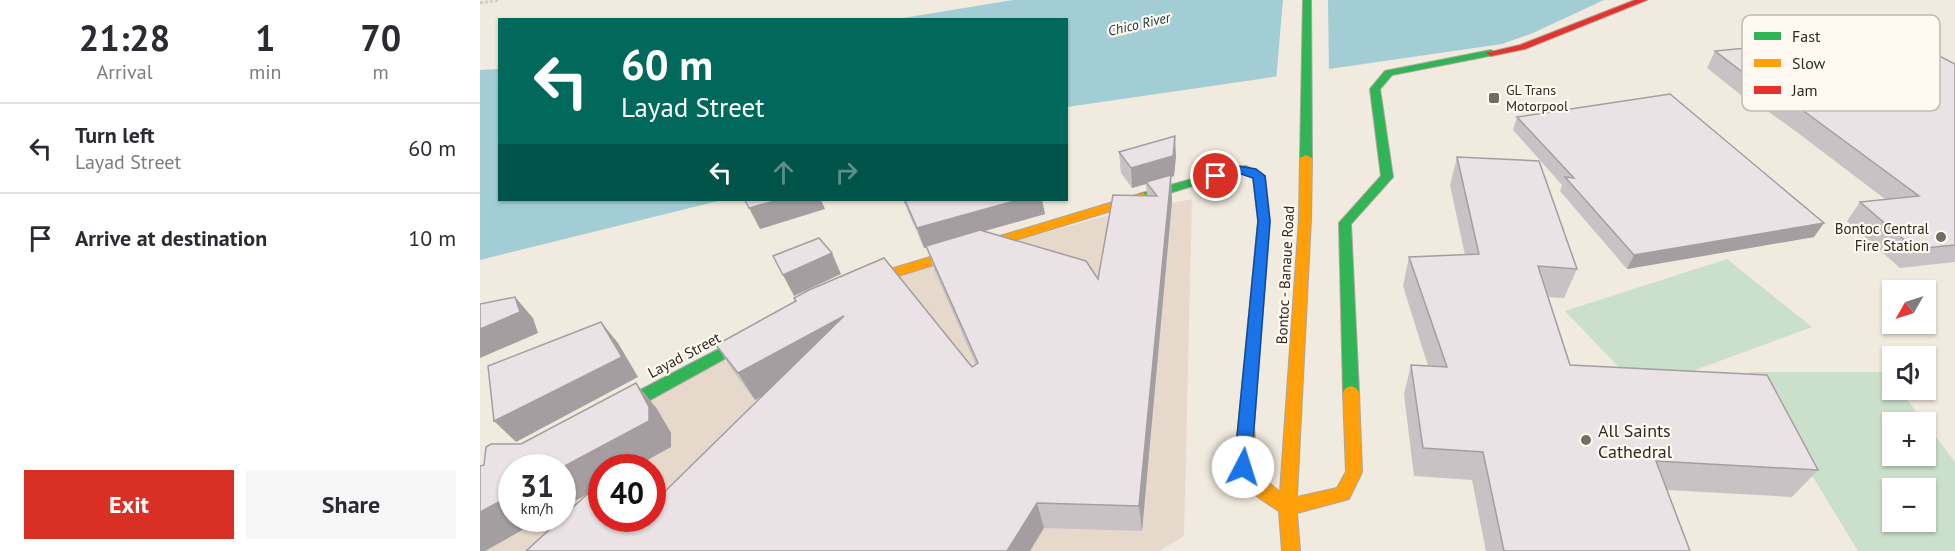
<!DOCTYPE html>
<meta charset="utf-8">
<style>
:root{--surface:#fff;--page:#f7f7f7;--text:#2b2b33;--muted:#7c7c81;--line:#e1e1e2;--accent:#d93025}
body{margin:0;font-family:"PT Sans",sans-serif;background:var(--page);color:var(--text);height:100vh;display:flex;flex-direction:column;font-size:22px;white-space:nowrap}
*{box-sizing:border-box;margin:0}
p{font-size:20px;color:var(--muted)}
.icon{flex:none;width:33px;height:33px;fill:none;stroke:currentColor;stroke-width:2;stroke-linecap:round;stroke-linejoin:round}
.map{position:relative;flex:1;overflow:hidden}
.sheet{display:flex;flex-direction:column;background:var(--surface);width:480px}
.sheet>*{flex:none}
.guide{position:absolute;left:18px;top:18px;width:570px;height:183px;border-radius:0px;box-shadow:0 2px 4px #0004;background:#00695c;color:#fff;overflow:hidden}
.needle{width:39px;rotate:231deg}
.tools{position:absolute;left:1402px;top:280px;display:grid;gap:12px}
.tools a{display:grid;place-items:center;width:54px;height:54px;border-radius:0px;background:var(--surface);box-shadow:0 2px 4px #0004;font-size:30px}
.speed{position:absolute;left:18px;top:454px;display:flex;gap:12px;font-size:30px;font-weight:700;text-align:center}
.speed>*{display:grid;place-content:center;width:78px;height:78px;border-radius:50%;background:var(--surface);box-shadow:0 2px 4px #0004;line-height:1}
.speed small{font-size:15px;font-weight:400}
.speed .limit{border:9px solid #d22;background:#fff;color:#111}
.pin{position:absolute;display:grid;place-items:center;width:51px;height:51px;color:#fff;margin:-26px;border:3px solid #fff;border-radius:50%;box-shadow:0 2px 6px #0007}
.me{position:absolute;width:66px;margin:-33px;rotate:5deg;stroke-linejoin:round;filter:drop-shadow(0 0 4px #0008)}
.turn{display:flex;align-items:center;gap:21px;height:126px;padding:0 24px;font-size:27px}
.turn .icon{width:78px;height:78px;stroke-width:2.5}
.turn b{display:block;font-size:42px;line-height:51px}
.lanes{display:flex;align-items:center;height:57px;padding:0 24px;background:#0003;justify-content:center;gap:30px;direction:ltr}
.lanes .off{opacity:.35}
.eta{display:flex;justify-content:space-evenly;align-items:center;height:102px;text-align:center}
.eta b{font-size:36px;font-weight:700;line-height:42px}
.primary-button{display:flex;gap:12px;margin-top:auto;padding:12px 24px}
.primary-button a{flex:1;height:69px;border-radius:0px;background:var(--accent);color:#fff;font-size:24px;font-weight:700;line-height:69px;text-align:center}
.primary-button a+a{background:var(--page);color:var(--text)}
ul{padding:0;list-style:none}
li{display:flex;align-items:center;gap:18px;height:90px;padding:0 24px;border-top:2px solid var(--line)}
li div{flex:1}
li b{display:block;font-size:22px}
li em{font-style:normal}
main{display:flex;flex:1;min-height:0}
.map>svg:first-child{display:block}
.education{fill:#e6d9cb;fill-rule:evenodd}
.green{fill:#cae0ca;fill-rule:evenodd}
.water{fill:#a3cdd4}
.pier{fill:#f1eade}
.lines{fill:none;stroke-linecap:round;stroke-linejoin:round}
.fast-casing{stroke:#aca69e;stroke-width:2}
.slow-casing{stroke:#aca69e;stroke-width:2}
.jam-casing{stroke:#aca69e;stroke-width:2}
.path{stroke:#ceccc9;stroke-width:3;stroke-dasharray:3 2;stroke-linecap:butt}
.fast{fill:#30b455;fill-rule:evenodd}
.slow{fill:#ff9f0a;fill-rule:evenodd}
.jam{fill:#e5322d;fill-rule:evenodd}
.wall{fill:#c9c2c5}
.shaded-wall{fill:#a49ea0}
.building{fill:#eae2e5;stroke:#a49ea0;stroke-width:1.5}
.route{fill:#1a73e8;stroke:#114b97;stroke-width:1.5}
.poi-dot{fill:#736d64;stroke:#fff9f1;stroke-width:2}
.labels{text-anchor:middle;dominant-baseline:central;stroke-width:4.5;stroke-linejoin:round;paint-order:stroke}
.far-water-label{font-size:14px;font-style:italic;fill:#16353c;stroke:#fff9f1}
.far-poi-label{font-size:14px;fill:#2f2922;stroke:#fff9f1;text-anchor:start}
.poi-label{font-size:15px;fill:#2f2922;stroke:#fff9f1;text-anchor:end}
.street-label{font-size:15px;fill:#2f2922;stroke:#fff9f1}
.near-poi-label{font-size:18px;fill:#2f2922;stroke:#fff9f1;text-anchor:start}
.key{fill:#fff9f1;stroke:#c1bbb3;stroke-width:1.5}
.key-label{font-size:16px;fill:#2f2922}
</style>
<main>
<section class="sheet">
<div class="eta">
<div><b>21:28</b><p>Arrival</p></div>
<div><b>1</b><p>min</p></div>
<div><b>70</b><p>m</p></div>
</div>
<ul>
<li><svg class="icon" aria-label="left" viewBox="0 0 24 24"><path d="M17 20v-9H6M10 6l-5 5 5 5"/></svg><div><b>Turn left</b><p>Layad Street</p></div><em>60 m</em></li>
<li><svg class="icon" aria-label="arrive" viewBox="0 0 24 24"><path d="M6 21V4h12l-3 4 3 4H6"/></svg><div><b>Arrive at destination</b></div><em>10 m</em></li>
</ul>
<div class="primary-button"><a>Exit</a><a>Share</a></div>
</section>
<div class="map">
<svg width="1475" height="551" viewBox="0 0 1475 551">
<rect width="100%" height="100%" fill="#f1eade"/>
<path class="education" d="M 712,199 L 704,536 L 679,551 L 0,551 L 32,519 L 82,519 L 82,468 L 37,468 L 395,280 L 618,218 ZM 122,468 L 172,468 L 172,519 L 122,519 Z"/>
<g class="green">
<polygon points="1247,259 1332,327 1161,390 1085,311"/>
<path d="M 1269,372 L 1406,372 L 1413,381 L 1413,390 L 1420,390 L 1445,423 L 1413,423 L 1413,456 L 1446,456 L 1446,424 L 1475,462 L 1475,551 L 1378,551 ZM 1413,489 L 1446,489 L 1446,522 L 1413,522 Z"/>
</g>
<g class="water">
<polygon points="533,0 1124,0 1053,33 1022,44 587,107 586,20 411,20"/>
<polygon points="19,69 20,200 242,200 0,260 0,70"/>
</g>
<polygon class="pier" points="803,0 848,0 849,72 796,81"/>
<g class="lines">
<g class="fast-casing">
<g id="fast">
<polygon points="823,0 831,0 832,158 826,161 820,158"/>
<polygon points="1011,50 1016,53 1014,55 912,75 900,89 913,177 871,224 879,392 876,396 871,398 866,396 863,392 859,223 901,176 890,89 905,71"/>
<polygon points="766,166 785,176 790,221 774,427 772,432 766,434 760,432 758,427 778,221 773,178 764,172 759,172 663,201 657,197 659,194 754,167"/>
<polygon points="281,327 286,328 288,332 286,336 132,421 126,423 120,421 118,416 120,411"/>
</g>
</g>
<g class="slow-casing">
<g id="slow">
<path d="M 826,155 L 832,158 L 831,219 L 817,497 L 857,488 L 866,472 L 863,392 L 866,388 L 871,386 L 876,388 L 879,392 L 882,472 L 869,499 L 817,513 L 820,551 L 802,551 L 799,511 C 773,494 755,485 756,450 C 757,441 756,430 760,422 L 766,420 L 772,422 C 779,436 770,457 776,472 L 800,492 L 819,219 L 820,158 Z"/>
<polygon points="663,193 669,197 667,200 372,290 365,285 367,282"/>
</g>
</g>
<g class="jam-casing">
<polygon id="jam" points="1155,0 1167,0 1045,49 1011,56 1006,53 1040,45"/>
</g>
<polyline class="path" points="0,3 20,0"/>
<use href="#fast" class="fast"/>
<use href="#slow" class="slow"/>
<use href="#jam" class="jam"/>
</g>
<g class="wall">
<polygon points="1235,51 1318,67 1475,64 1475,262 1420,268 1367,221 1380,202 1405,199 1310,127 1286,110 1281,111 1227,68"/>
<polygon points="1037,117 1334,237 1147,269 1080,191 1082,185 1033,130"/>
<polygon points="639,152 696,156 694,176 691,177 692,201 662,531 564,528 46,551 110,492 82,508 82,468 41,444 156,383 177,409 191,433 191,447 122,468 122,519 174,502 283,395 275,400 253,371 236,345 492,367 496,365 455,272 447,248 444,248 423,200 562,200 565,214 505,231 618,279 667,196 666,184 652,188 641,173"/>
<polygon points="977,157 1097,269 1084,298 1068,297 1090,365 1338,470 1312,497 1187,490 1210,551 1006,551 992,480 934,476 924,394 931,365 948,366 923,286 929,257 985,255 970,185"/>
</g>
<g class="shaded-wall">
<polygon points="1290,93 1296,93 1286,110 1281,111"/>
<polygon points="695,136 696,156 694,176 691,177 692,201 662,531 659,506 691,177 666,182 666,184 652,188 651,168"/>
<polygon points="298,200 341,200 345,209 280,229 269,208"/>
<polygon points="538,200 562,200 565,214 444,248 437,228"/>
<polygon points="1344,223 1334,237 1147,269 1154,255"/>
<polygon points="352,253 361,274 314,296 303,275"/>
<polygon points="35,297 53,318 58,333 0,358 0,329"/>
<polygon points="364,316 376,343 275,400 258,373"/>
<polygon points="121,322 138,343 158,377 36,442 14,421"/>
<polygon points="156,383 177,409 191,433 191,447 153,468 122,468 122,486 82,508 82,468 81,468"/>
<polygon points="32,495 32,519 62,519 5,551 0,551 0,512"/>
<polygon points="557,503 564,528 550,551 527,551"/>
</g>
<g class="building">
<polygon points="1287,46 1318,67 1440,46 1475,64 1475,245 1435,249 1380,202 1439,196 1321,109 1296,93 1290,93 1235,51"/>
<polygon points="1190,94 1344,223 1154,255 1085,177 1094,178 1037,117"/>
<polygon points="695,136 693,156 651,168 639,152"/>
<polygon points="977,157 1059,161 1097,269 1058,266 1090,365 1287,375 1338,470 1176,461 1210,551 1024,551 1003,452 943,448 931,365 967,367 929,257 999,254"/>
<polygon points="691,175 659,506 557,503 527,551 46,551 81,519 82,519 82,517 122,481 122,519 172,519 172,501 174,502 364,316 258,373 236,345 316,301 314,298 329,290 404,258 492,367 498,363 446,246 500,230 606,261 618,279 633,195 677,196 666,182"/>
<polygon points="265,200 298,200 269,208"/>
<polygon points="425,200 538,200 437,228"/>
<polygon points="339,238 352,253 303,275 293,256"/>
<polygon points="35,297 40,312 0,329 0,304"/>
<polygon points="121,322 142,357 14,421 8,366"/>
<polygon points="156,383 169,407 169,421 81,468 32,468 32,495 0,512 0,466 4,465 6,447 11,444 41,444"/>
</g>
<polygon class="route" points="758,166 776,169 785,176 790,221 771,467 769,472 763,474 757,472 754,467 778,221 773,178 758,173 736,179 730,176"/>
<g class="poi-dot">
<rect x="1008" y="92" width="12" height="12" rx="3"/>
<circle cx="1461" cy="237" r="6"/>
<circle cx="1106" cy="440" r="6"/>
</g>
<g class="labels">
<g class="far-water-label">
<text transform="translate(659 24) rotate(-13)">Chico River</text>
</g>
<g class="far-poi-label">
<text x="1026" y="90">GL Trans<tspan x="1026" dy="16">Motorpool</tspan></text>
</g>
<g class="poi-label">
<text x="1449" y="228">Bontoc Central<tspan x="1449" dy="17">Fire Station</tspan></text>
</g>
<g class="street-label">
<text transform="translate(805 275) rotate(-87)">Bontoc - Banaue Road</text>
<text transform="translate(204 355) rotate(-28)">Layad Street</text>
</g>
<g class="near-poi-label">
<text x="1118" y="430">All Saints<tspan x="1118" dy="21">Cathedral</tspan></text>
</g>
</g>
<rect x="1262" y="15" width="198" height="96" rx="9" class="key"/>
<rect x="1274" y="32" width="27" height="8" fill="#30b455"/>
<rect x="1274" y="59" width="27" height="8" fill="#ff9f0a"/>
<rect x="1274" y="86" width="27" height="8" fill="#e5322d"/>
<g class="key-label">
<text x="1312" y="42">Fast</text>
<text x="1312" y="69">Slow</text>
<text x="1312" y="96">Jam</text>
</g>
</svg>
<div class="tools">
<a><svg class="needle" viewBox="-14 -14 28 28"><path d="M0-13l5 13h-10z" fill="#e53935"/><path d="M0 13l5-13h-10z" fill="#7c7c81"/></svg></a>
<a><svg class="icon" aria-label="sound" viewBox="0 0 24 24"><path d="M4 9h4l5-4v14l-5-4H4zM17 9q2 3 0 6"/></svg></a>
<a>+</a>
<a>−</a>
</div>
<div class="speed"><div>31<small>km/h</small></div><div class="limit">40</div></div>
<div class="pin" style="left:736px;top:176px;background:#d93025"><svg class="icon" aria-label="arrive" viewBox="0 0 24 24"><path d="M6 21V4h12l-3 4 3 4H6"/></svg></div>
<svg class="me" style="left:763px;top:467px" viewBox="-20 -20 40 40"><circle r="19" fill="#fff"/><path d="M0-13L10 11 0 6-10 11z" fill="#1a73e8"/></svg>
<div class="guide">
<div class="turn"><svg class="icon" aria-label="left" viewBox="0 0 24 24"><path d="M17 20v-9H6M10 6l-5 5 5 5"/></svg><div><b>60 m</b>Layad Street</div></div>
<div class="lanes"><svg class="icon" aria-label="left" viewBox="0 0 24 24"><path d="M17 20v-9H6M10 6l-5 5 5 5"/></svg><svg class="icon off" aria-label="ahead" viewBox="0 0 24 24"><path d="M12 20V5M6 11l6-6 6 6"/></svg><svg class="icon off" aria-label="right" viewBox="0 0 24 24"><path d="M7 20v-9h11M14 6l5 5-5 5"/></svg></div>
</div>
</div>
</main>
